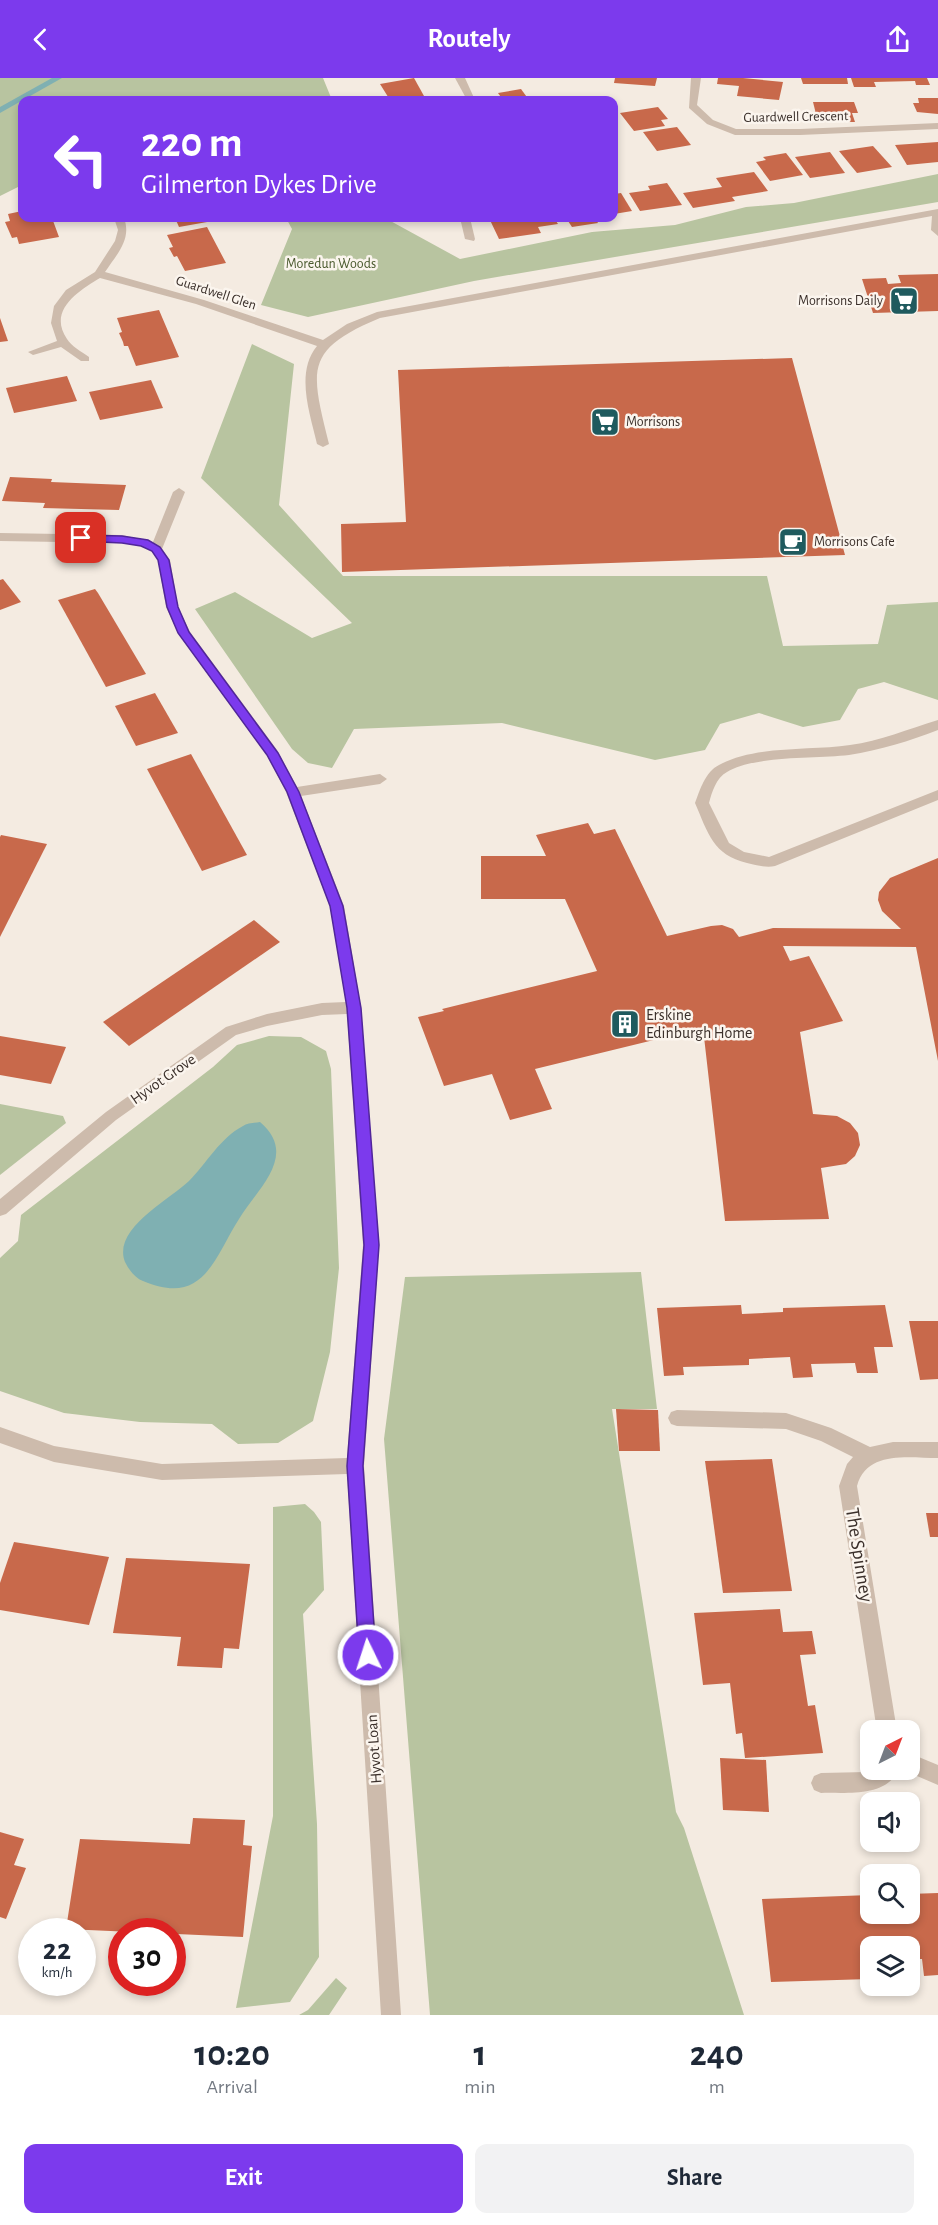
<!DOCTYPE html>
<style>
:root{--surface:#fff;--page:#f2f2f3;--text:#1f2937;--muted:#747a83;--accent:#7c3aed}
body{margin:0;font-family:"Alegreya Sans",sans-serif;background:var(--page);color:var(--text);height:100vh;display:flex;flex-direction:column;font-size:22px;white-space:nowrap}
*{box-sizing:border-box;margin:0}
p{font-size:20px;color:var(--muted)}
.icon{flex:none;width:33px;height:33px;fill:none;stroke:currentColor;stroke-width:2;stroke-linecap:round;stroke-linejoin:round}
.map{position:relative;height:1937px;overflow:hidden}
.panel{display:flex;flex-direction:column;background:var(--surface);flex:1}
.panel>*{flex:none}
.banner{position:absolute;left:18px;top:18px;width:600px;height:126px;border-radius:12px;box-shadow:0 3px 9px #0003;background:#7c3aed;color:#fff;overflow:hidden}
.needle{width:39px;rotate:42deg}
.controls{position:absolute;left:860px;top:1642px;display:grid;gap:12px}
.controls a{display:grid;place-items:center;width:60px;height:60px;border-radius:12px;background:var(--surface);box-shadow:0 3px 9px #0003;font-size:30px}
.speed{position:absolute;left:18px;top:1840px;display:flex;gap:12px;font-size:30px;font-weight:700;text-align:center}
.speed>*{display:grid;place-content:center;width:78px;height:78px;border-radius:50%;background:var(--surface);box-shadow:0 3px 9px #0003;line-height:1}
.speed small{font-size:15px;font-weight:400}
.speed .limit{border:9px solid #d22;background:#fff;color:#111}
.pin{position:absolute;display:grid;place-items:center;width:51px;height:51px;color:#fff;margin:-26px;border-radius:12px;box-shadow:0 3px 9px #0006}
.me{position:absolute;width:66px;margin:-33px;rotate:356deg;stroke-linejoin:round;filter:drop-shadow(0 0 4px #0008)}
.turn{display:flex;align-items:center;gap:21px;height:126px;padding:0 24px;font-size:27px}
.turn .icon{width:78px;height:78px;stroke-width:2.5}
.turn b{display:block;font-size:42px;line-height:51px}
.eta{display:flex;justify-content:space-evenly;align-items:center;height:102px;text-align:center}
.eta b{font-size:36px;font-weight:700;line-height:42px}
.action{display:flex;gap:12px;margin-top:auto;padding:12px 24px}
.action a{flex:1;height:69px;border-radius:12px;background:var(--accent);color:#fff;font-size:24px;font-weight:700;line-height:69px;text-align:center}
.action a+a{background:var(--page);color:var(--text)}
header{display:flex;justify-content:space-between;align-items:center;height:78px;padding:0 24px;background:var(--accent);color:#fff;font-size:27px;font-weight:700}
.map>svg:first-child{display:block}
.green{fill:#b8c4a0}
.water{fill:#7fb0b2}
.lines{fill:none;stroke-linecap:round;stroke-linejoin:round}
.stream{fill:#7fb0b2;fill-rule:evenodd}
.building{fill:#c8694b}
.minor{fill:#cdbbac;fill-rule:evenodd}
.route{fill:#7c3aed;stroke:#51269a;stroke-width:1.5}
.labels{text-anchor:middle;dominant-baseline:central;stroke-width:5;stroke-linejoin:round;paint-order:stroke}
.far-street-label{font-size:14px;fill:#3b302b;stroke:#fbf5ee}
.far-park-label{font-size:14px;fill:#4a5a2e;stroke:#fbf5ee}
.far-poi-label{font-size:14px;fill:#3b302b;stroke:#fbf5ee;text-anchor:start}
.poi-label{font-size:16px;fill:#3b302b;stroke:#fbf5ee;text-anchor:start}
.street-label{font-size:16px;fill:#3b302b;stroke:#fbf5ee}
.near-street-label{font-size:20px;fill:#3b302b;stroke:#fbf5ee}
</style>
<header><svg class="icon" aria-label="back" viewBox="0 0 24 24"><path d="M15 5l-7 7 7 7"/></svg>Routely<svg class="icon" aria-label="share" viewBox="0 0 24 24"><path d="M12 15V3M7 8l5-5 5 5M5 13v7h14v-7"/></svg></header>
<div class="map">
<svg width="938" height="1937" viewBox="0 0 938 1937">
<rect width="100%" height="100%" fill="#f4ebe1"/>
<g class="green">
<polygon points="0,0 323,0 332,22 22,22 22,107 0,118"/>
<polygon points="938,96 938,124 474,203 308,239 261,227 292,151 286,140 385,140 460,181 592,154 675,147 746,129 794,125"/>
<polygon points="252,266 294,286 279,427 343,498 767,498 783,568 878,566 887,527 938,524 938,622 884,604 858,611 840,642 803,649 759,635 720,646 705,672 655,682 502,645 354,651 332,690 308,685 292,671 195,531 235,514 312,560 352,545 201,400"/>
<polygon points="269,958 301,959 326,973 331,991 339,1190 330,1274 313,1343 278,1365 238,1366 212,1346 140,1344 64,1335 0,1313 0,1180 18,1163 21,1137 213,989 237,967"/>
<polygon points="0,1026 63,1038 66,1045 0,1097"/>
<polygon points="641,1194 657,1331 612,1331 676,1734 684,1750 744,1937 430,1937 384,1361 405,1199"/>
<polygon points="305,1426 314,1434 321,1444 324,1512 303,1536 317,1746 319,1879 290,1924 236,1930 273,1738 273,1429"/>
<polygon points="336,1900 347,1910 329,1937 299,1937 308,1932"/>
</g>
<path class="water" d="M 260,1044 C 299,1077 258,1110 239,1141 C 214,1180 204,1229 143,1203 C 135,1200 129,1192 125,1184 C 112,1151 169,1122 189,1103 C 206,1086 220,1060 243,1048 C 247,1045 255,1045 260,1044 Z"/>
<g class="lines">
<polygon class="stream" points="52,0 62,0 0,35 0,29"/>
</g>
<g class="building">
<polygon points="414,0 424,18 390,22 380,6"/>
<polygon points="615,0 657,0 655,8 614,5"/>
<polygon points="718,0 743,0 783,4 779,22 737,18 739,8 717,6"/>
<polygon points="801,0 847,0 848,6 803,6"/>
<polygon points="851,0 927,0 930,7 916,7 915,3 874,4 876,9 854,9"/>
<polygon points="521,11 529,22 503,22 498,15"/>
<polygon points="918,20 938,20 938,36 917,34 913,25 919,25"/>
<polygon points="813,24 854,24 858,35 852,35 855,44 818,44"/>
<polygon points="658,29 668,41 661,42 665,48 634,53 620,35"/>
<polygon points="677,49 691,67 657,73 643,54"/>
<polygon points="938,64 938,84 907,87 895,67"/>
<polygon points="873,68 892,89 857,95 839,73"/>
<polygon points="830,74 845,95 810,100 795,79"/>
<polygon points="786,75 803,97 770,103 756,84 766,82 763,79"/>
<polygon points="754,94 768,113 732,119 735,123 693,130 683,115 722,109 716,100"/>
<polygon points="667,105 682,127 640,133 629,115 650,112 648,108"/>
<polygon points="621,115 632,133 614,136 614,116"/>
<polygon points="22,133 22,140 52,140 59,159 19,166 17,159 12,160 5,144 10,143 8,136"/>
<polygon points="175,140 224,140 224,141 179,149"/>
<polygon points="489,140 554,140 558,146 538,149 541,155 499,161"/>
<polygon points="566,140 595,140 598,145 572,149"/>
<polygon points="207,149 226,185 185,193 177,178 174,179 169,170 173,169 167,157"/>
<polygon points="938,196 938,233 873,235 862,201 886,200 888,206 901,205 898,197"/>
<polygon points="159,232 179,279 136,288 128,268 124,268 123,264 119,255 122,254 117,240"/>
<polygon points="0,240 8,263 0,264"/>
<polygon points="792,280 845,477 342,494 341,446 406,444 398,292"/>
<polygon points="67,298 77,323 14,335 6,310"/>
<polygon points="151,302 163,330 100,342 89,314"/>
<polygon points="10,399 52,401 51,404 126,407 119,432 43,430 45,425 2,423"/>
<polygon points="3,501 21,524 0,532 0,502"/>
<polygon points="95,511 98,515 146,596 106,609 58,522"/>
<polygon points="155,615 178,655 136,668 115,628"/>
<polygon points="191,676 247,777 202,793 147,691"/>
<polygon points="588,745 594,756 615,751 667,858 711,848 722,847 733,851 739,859 773,850 901,851 882,833 878,822 879,814 890,800 938,780 938,983 916,869 783,868 790,883 809,878 843,943 800,954 813,1036 837,1038 850,1045 858,1055 860,1067 855,1078 846,1086 821,1090 829,1141 725,1143 703,950 535,991 552,1031 510,1042 492,996 444,1008 418,939 444,933 442,931 597,893 565,821 481,821 481,778 546,778 536,757"/>
<polygon points="1,757 47,766 0,859 0,759"/>
<polygon points="254,842 280,864 129,968 103,944"/>
<polygon points="0,958 66,969 51,1006 0,997"/>
<polygon points="741,1227 742,1236 783,1234 783,1230 885,1227 893,1269 874,1269 878,1295 857,1295 855,1285 811,1286 813,1299 793,1300 790,1279 749,1281 749,1287 683,1289 684,1297 664,1298 657,1230"/>
<polygon points="909,1243 938,1243 938,1301 920,1302"/>
<polygon points="616,1331 658,1332 660,1373 619,1373"/>
<polygon points="772,1381 792,1513 723,1515 705,1383"/>
<polygon points="926,1435 938,1435 938,1459 930,1459"/>
<polygon points="14,1464 109,1479 89,1547 0,1532 0,1505"/>
<polygon points="126,1480 250,1486 239,1571 224,1570 222,1590 177,1588 181,1559 113,1555"/>
<polygon points="780,1531 783,1554 812,1553 816,1576 800,1577 808,1628 815,1627 823,1675 745,1680 742,1655 736,1656 730,1605 703,1607 694,1535"/>
<polygon points="720,1680 766,1682 769,1734 723,1732"/>
<polygon points="193,1740 245,1742 243,1767 252,1768 243,1859 66,1851 80,1761 190,1766"/>
<polygon points="0,1754 24,1761 14,1787 26,1790 6,1841 0,1839"/>
<polygon points="938,1815 938,1897 924,1898 922,1881 909,1881 909,1869 870,1869 870,1901 771,1904 762,1821 870,1817 870,1836 909,1836 909,1816"/>
</g>
<g class="lines">
<g class="minor">
<polygon points="455,0 465,0 475,22 467,22"/>
<polygon points="691,0 701,0 697,27 713,42 736,51 800,51 938,45 938,51 800,57 735,57 707,46 689,30"/>
<path d="M 938,131 L 938,158 L 931,152 L 932,138 L 380,240 C 303,272 311,292 329,366 L 323,369 L 317,366 C 310,335 295,295 317,268 L 196,226 L 100,200 C 80,212 47,232 67,261 C 71,268 82,274 89,279 L 89,283 L 81,283 L 61,269 L 33,277 L 28,274 L 57,263 L 51,245 L 54,228 L 66,212 L 95,194 L 115,163 L 118,152 L 114,140 L 124,140 C 132,161 117,176 105,194 L 204,222 L 323,262 L 347,246 L 377,234 Z"/>
<polygon points="460,140 470,140 475,161 474,163 465,161"/>
<polygon points="179,410 185,414 162,471 170,482 178,529 190,554 277,672 297,709 380,696 387,701 380,706 301,718 344,828 361,930 379,1167 364,1388 401,1937 381,1937 347,1396 162,1402 54,1384 0,1365 0,1349 54,1368 162,1386 347,1380 363,1167 347,936 322,937 267,948 236,957 116,1042 6,1136 0,1138 0,1121 106,1034 226,949 267,936 322,925 346,924 330,828 286,714 267,677 178,555 166,529 158,482 152,474 141,468 122,465 0,463 0,455 122,457 153,464 173,414"/>
<path d="M 938,642 L 938,652 C 910,663 880,672 849,677 C 816,681 755,677 727,694 C 716,700 712,714 709,725 L 729,765 L 744,774 L 769,779 L 938,712 L 938,722 L 775,788 C 766,790 756,787 747,785 C 713,777 708,755 695,725 C 700,712 705,694 719,687 C 755,667 810,673 850,667 C 880,663 908,651 938,642 Z"/>
<path d="M 677,1332 L 786,1335 L 831,1350 L 870,1369 L 893,1364 L 938,1364 L 938,1380 C 908,1380 867,1372 857,1408 L 897,1653 L 877,1653 L 839,1408 L 847,1386 L 853,1379 L 821,1363 L 786,1351 L 677,1348 L 671,1346 L 668,1340 L 671,1334 Z"/>
<polygon points="909,1675 938,1687 938,1707 903,1692 909,1692"/>
<path d="M 871,1692 L 898,1692 C 886,1720 846,1714 821,1715 L 814,1712 L 811,1705 L 814,1698 L 821,1695 L 867,1694 Z"/>
</g>
</g>
<polygon class="route" points="81,457 122,458 148,462 160,469 169,482 178,529 189,554 278,675 299,714 343,828 361,930 379,1167 363,1388 376,1577 374,1583 368,1586 362,1583 359,1577 347,1388 364,1167 347,930 330,828 287,714 267,677 178,555 167,529 158,482 152,473 141,468 122,465 78,463 76,460"/>
<defs>
<g id="supermarket-square" transform="scale(1.5)"><rect x="-9" y="-9" width="18" height="18" rx="4" fill="#1f5a5e" stroke="#fbf5ee"/><path d="M-6-5.5h2.5l.6 2H6L4.5 2H-2.5L-4.4-4H-6ZM-1.5 3.2a1.3 1.3 0 1 0 .1 0ZM3 3.2a1.3 1.3 0 1 0 .1 0Z" fill="#fff"/></g>
<g id="cafe-square" transform="scale(1.5)"><rect x="-9" y="-9" width="18" height="18" rx="4" fill="#1f5a5e" stroke="#fbf5ee"/><path d="M-5.5-4.5H6V0H3Q3 3.5 0 3.5H-2.5Q-5.5 3.5-5.5 0ZM3-3.2v2h1.7v-2ZM-6 4.5H4V6H-6Z" fill="#fff"/></g>
<g id="building-square" transform="scale(1.5)"><rect x="-9" y="-9" width="18" height="18" rx="4" fill="#1f5a5e" stroke="#fbf5ee"/><path d="M-4-6H4V6H1V3H-1V6H-4ZM-2.5-4.3h1.7v1.8h-1.7ZM.8-4.3h1.7v1.8H.8ZM-2.5-1h1.7V.8h-1.7ZM.8-1h1.7V.8H.8Z" fill="#fff"/></g>
</defs>
<g fill-rule="evenodd">
<use href="#supermarket-square" x="904" y="223"/>
<use href="#supermarket-square" x="605" y="344"/>
<use href="#cafe-square" x="793" y="464"/>
<use href="#building-square" x="625" y="946"/>
</g>
<g class="labels">
<g class="far-street-label">
<text transform="translate(796 39) rotate(-1)">Guardwell Crescent</text>
<text transform="translate(216 215) rotate(18)">Guardwell Glen</text>
</g>
<g class="far-park-label">
<text x="331" y="186">Moredun Woods</text>
</g>
<g class="far-poi-label">
<text x="883" y="223" text-anchor="end">Morrisons Daily</text>
<text x="626" y="344">Morrisons</text>
<text x="814" y="464">Morrisons Cafe</text>
</g>
<g class="poi-label">
<text x="646" y="937">Erskine<tspan x="646" dy="18">Edinburgh Home</tspan></text>
</g>
<g class="street-label">
<text transform="translate(163 1001) rotate(-35)">Hyvot Grove</text>
<text transform="translate(374 1671) rotate(-94)">Hyvot Loan</text>
</g>
<g class="near-street-label">
<text transform="translate(859 1477) rotate(81)">The Spinney</text>
</g>
</g>
</svg>
<div class="controls">
<a><svg class="needle" viewBox="-14 -14 28 28"><path d="M0-13l5 13h-10z" fill="#e53935"/><path d="M0 13l5-13h-10z" fill="#747a83"/></svg></a>
<a><svg class="icon" aria-label="sound" viewBox="0 0 24 24"><path d="M4 9h4l5-4v14l-5-4H4zM17 9q2 3 0 6"/></svg></a>
<a><svg class="icon" aria-label="search" viewBox="0 0 24 24"><circle cx="10" cy="10" r="6"/><path d="M15 15l6 6"/></svg></a>
<a><svg class="icon" aria-label="layers" viewBox="0 0 24 24"><path d="M12 4l9 5-9 5-9-5zM3 14l9 5 9-5"/></svg></a>
</div>
<div class="speed"><div>22<small>km/h</small></div><div class="limit">30</div></div>
<div class="pin" style="left:81px;top:460px;background:#d93025"><svg class="icon" aria-label="arrive" viewBox="0 0 24 24"><path d="M6 21V4h12l-3 4 3 4H6"/></svg></div>
<svg class="me" style="left:368px;top:1577px" viewBox="-20 -20 40 40"><circle r="17" fill="#7c3aed" stroke="#fff" stroke-width="3"/><path d="M0-11L8 9 0 5-8 9z" fill="#fff"/></svg>
<div class="banner">
<div class="turn"><svg class="icon" aria-label="left" viewBox="0 0 24 24"><path d="M17 20v-9H6M10 6l-5 5 5 5"/></svg><div><b>220 m</b>Gilmerton Dykes Drive</div></div>
</div>
</div>
<section class="panel">
<div class="eta">
<div><b>10:20</b><p>Arrival</p></div>
<div><b>1</b><p>min</p></div>
<div><b>240</b><p>m</p></div>
</div>
<div class="action"><a>Exit</a><a>Share</a></div>
</section>
